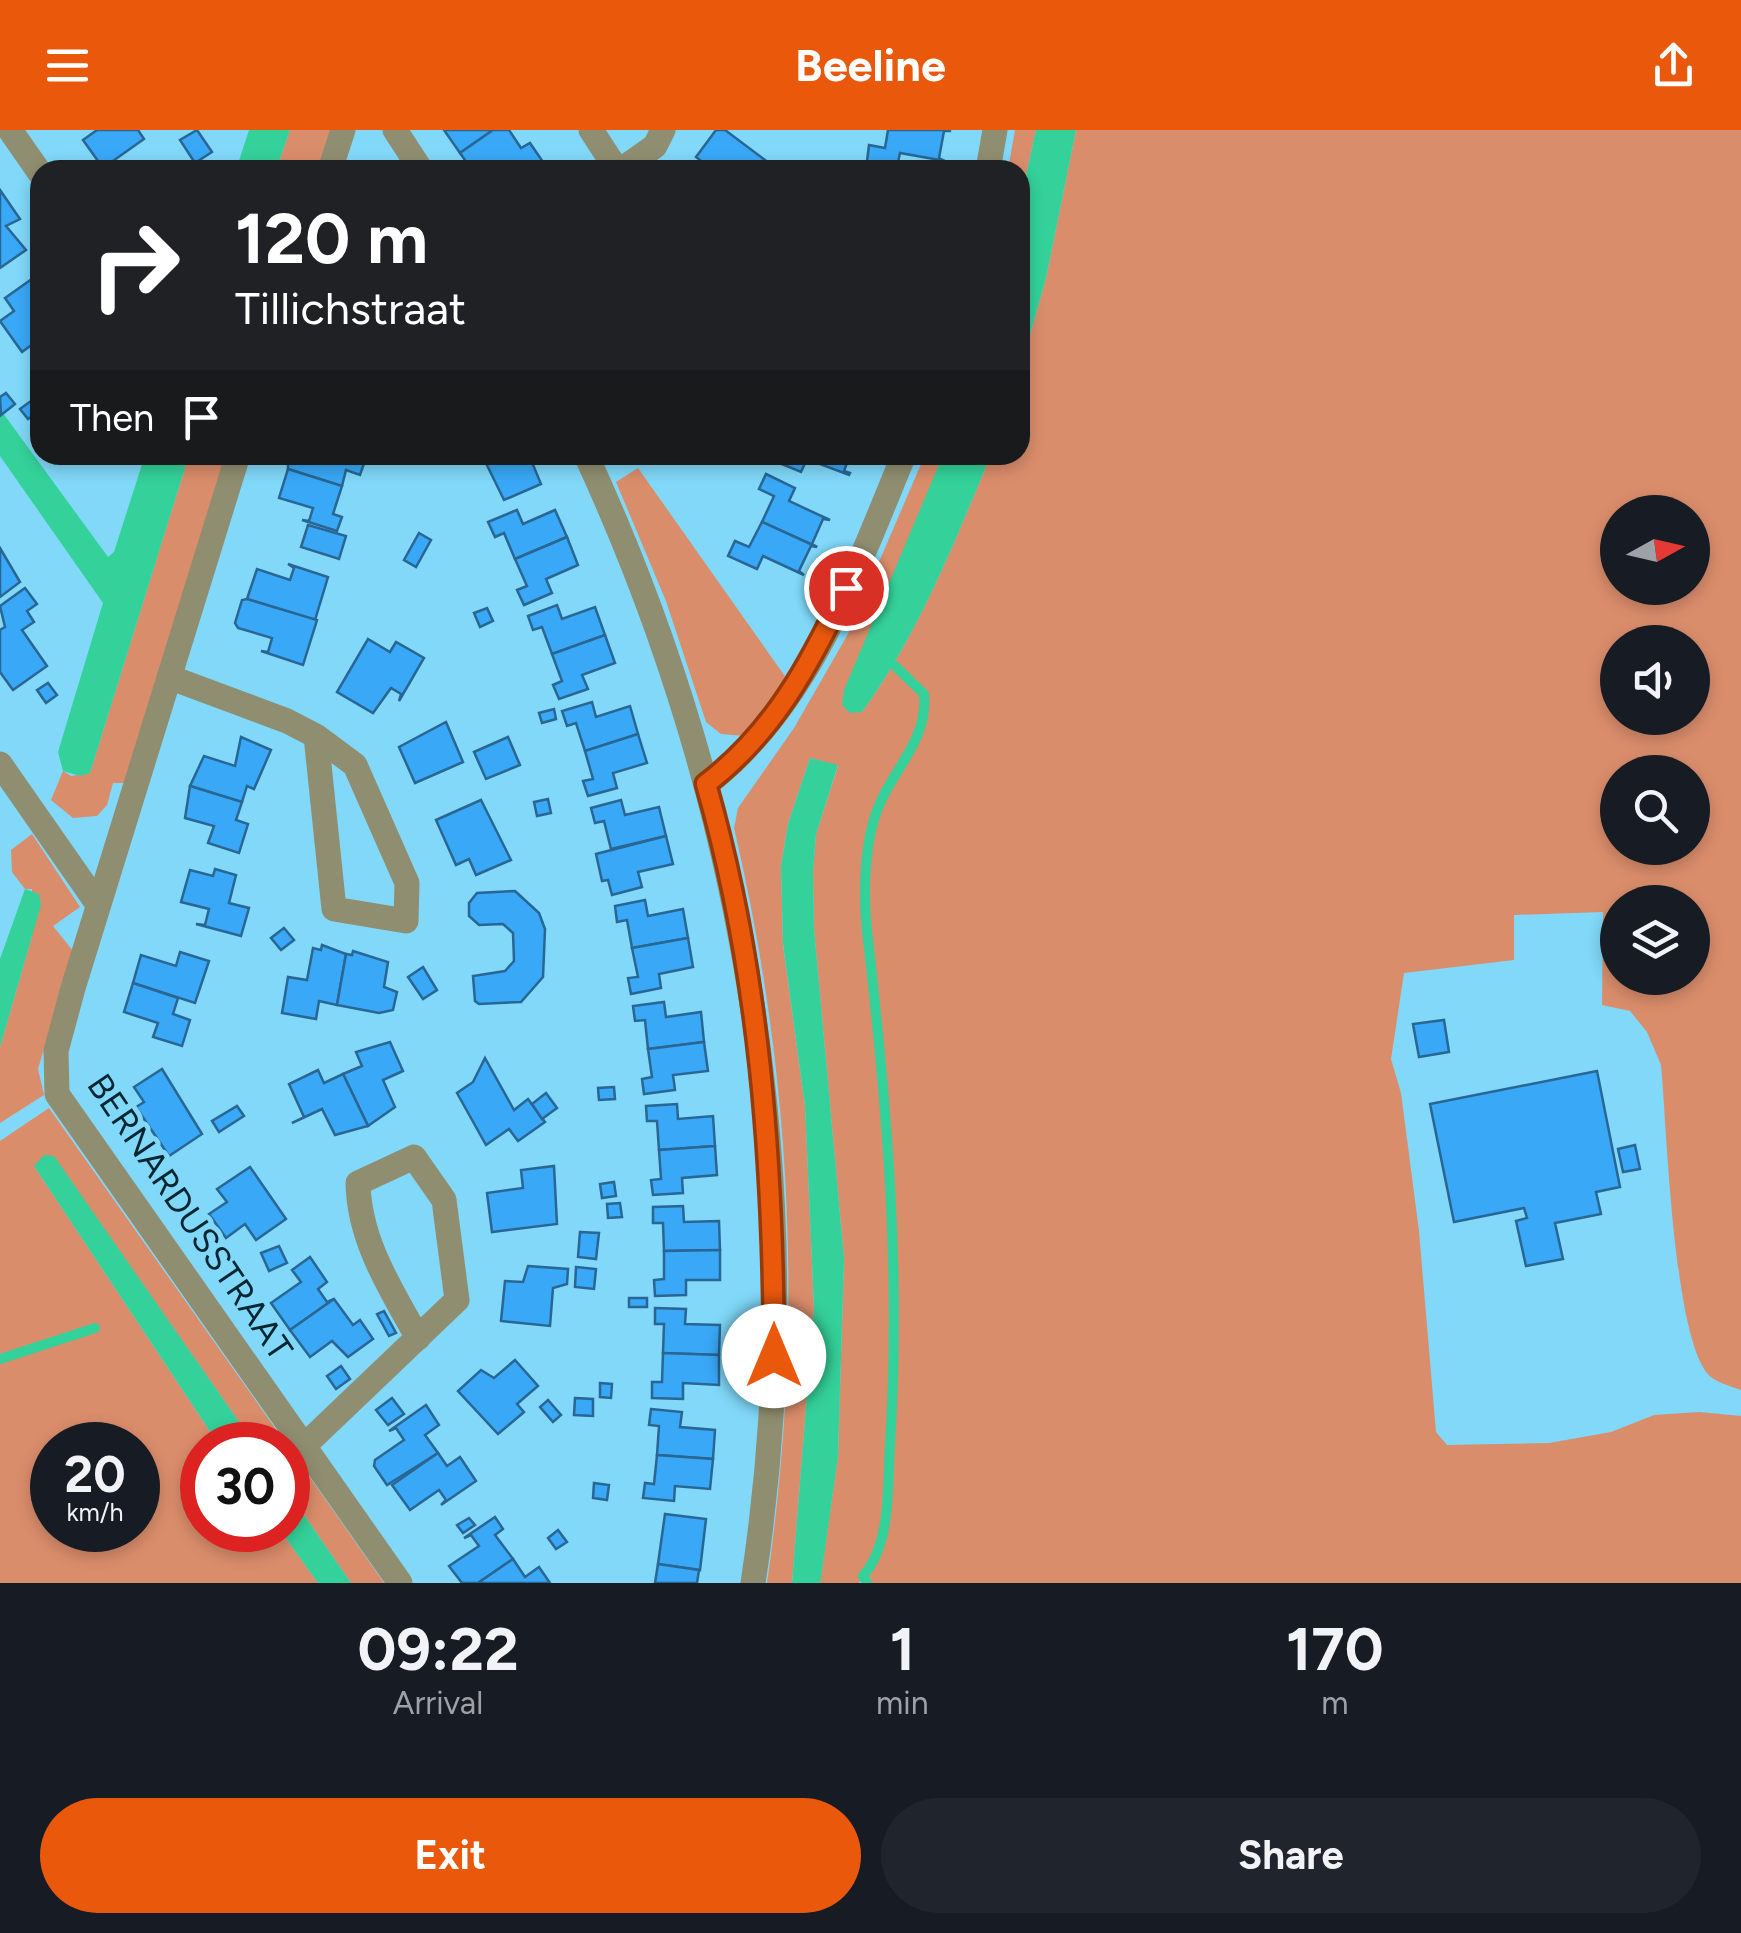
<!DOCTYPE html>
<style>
:root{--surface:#171b24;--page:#20242c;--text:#f1f3f6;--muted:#9ea1a6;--accent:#ea580c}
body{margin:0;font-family:Figtree,sans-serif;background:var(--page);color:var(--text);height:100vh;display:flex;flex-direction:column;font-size:38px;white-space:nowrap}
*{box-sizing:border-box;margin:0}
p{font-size:32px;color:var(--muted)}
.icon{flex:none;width:55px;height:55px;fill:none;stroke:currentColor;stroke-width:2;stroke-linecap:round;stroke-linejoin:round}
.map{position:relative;height:1453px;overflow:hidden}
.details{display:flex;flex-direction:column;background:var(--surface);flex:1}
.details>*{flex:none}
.banner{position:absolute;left:30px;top:30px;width:1000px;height:305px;border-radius:30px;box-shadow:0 5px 15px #0003;background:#202124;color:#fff;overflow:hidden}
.needle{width:65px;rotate:82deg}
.buttons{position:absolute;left:1600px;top:365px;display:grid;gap:20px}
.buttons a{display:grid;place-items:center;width:110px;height:110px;border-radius:50%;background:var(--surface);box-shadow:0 5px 15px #0003;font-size:50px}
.speed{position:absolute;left:30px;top:1292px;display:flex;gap:20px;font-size:50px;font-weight:700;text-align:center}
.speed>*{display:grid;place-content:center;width:130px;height:130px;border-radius:50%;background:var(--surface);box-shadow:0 5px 15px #0003;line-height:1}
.speed small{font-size:25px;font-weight:400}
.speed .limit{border:15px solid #d22;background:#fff;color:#111}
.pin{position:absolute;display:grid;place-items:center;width:85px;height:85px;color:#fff;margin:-42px;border:5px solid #fff;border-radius:50%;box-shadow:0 2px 10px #0007}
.me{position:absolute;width:110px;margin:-55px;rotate:0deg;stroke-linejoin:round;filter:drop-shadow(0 0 8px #0008)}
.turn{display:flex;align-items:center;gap:35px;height:210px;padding:0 40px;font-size:45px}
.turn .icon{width:130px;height:130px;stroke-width:2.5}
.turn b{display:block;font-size:70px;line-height:85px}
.then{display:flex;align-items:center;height:95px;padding:0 40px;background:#0003;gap:20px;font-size:38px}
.eta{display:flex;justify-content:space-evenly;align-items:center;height:170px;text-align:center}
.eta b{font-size:60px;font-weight:700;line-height:70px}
.primary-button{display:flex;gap:20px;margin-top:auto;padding:20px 40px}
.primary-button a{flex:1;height:115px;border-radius:60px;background:var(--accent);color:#fff;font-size:40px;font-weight:700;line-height:115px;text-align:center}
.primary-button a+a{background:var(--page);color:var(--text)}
header{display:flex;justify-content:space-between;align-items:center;height:130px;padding:0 40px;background:var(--accent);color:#fff;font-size:45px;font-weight:700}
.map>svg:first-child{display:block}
.green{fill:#da8d6b;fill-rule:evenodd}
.water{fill:#34d19a}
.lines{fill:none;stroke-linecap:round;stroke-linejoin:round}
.stream{stroke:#34d19a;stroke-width:10}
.building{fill:#39a8f6;stroke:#296693;stroke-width:2.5}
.minor{stroke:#908e70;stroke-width:25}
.route-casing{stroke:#983908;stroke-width:25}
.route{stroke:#ea580c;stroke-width:18}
.labels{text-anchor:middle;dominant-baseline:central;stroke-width:10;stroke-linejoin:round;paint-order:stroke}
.street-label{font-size:35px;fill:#002632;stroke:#81d8f9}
</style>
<header><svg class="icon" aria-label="menu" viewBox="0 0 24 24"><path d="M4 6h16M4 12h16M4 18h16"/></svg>Beeline<svg class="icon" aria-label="share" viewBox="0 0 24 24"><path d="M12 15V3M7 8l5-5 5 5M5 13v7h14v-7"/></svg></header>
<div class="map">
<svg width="1741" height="1453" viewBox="0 0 1741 1453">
<rect width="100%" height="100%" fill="#81d8f9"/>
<g class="green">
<polygon points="290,0 330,0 318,40 276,40"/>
<polygon points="1015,0 1036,0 1020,73 1020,40 1008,40"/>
<path d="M 1076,0 L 1741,0 L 1741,1260 C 1730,1256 1714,1252 1707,1243 C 1673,1200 1667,999 1661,935 L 1647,902 L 1630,881 L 1602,875 L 1603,782 L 1514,785 L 1514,830 L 1404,843 L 1391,929 L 1401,963 L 1419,1101 L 1436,1302 L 1447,1315 L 1549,1313 L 1611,1302 L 1654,1285 L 1699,1282 L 1741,1286 L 1741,1453 L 867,1453 L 863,1447 L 859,1453 L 820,1453 L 838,1326 L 844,1129 L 814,799 L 813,741 L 816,704 L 838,636 L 810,628 L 788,694 L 781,736 L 783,815 L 805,976 L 814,1178 L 792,1453 L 767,1453 C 804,1198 793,949 734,698 L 738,678 L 794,598 L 848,504 L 925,325 L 943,325 L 902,430 L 862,582 C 919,503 953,415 991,325 L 1020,325 L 1020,240 L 1046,148 ZM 1618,382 L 1692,382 L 1692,458 L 1618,458 ZM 1618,512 L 1692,512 L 1692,588 L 1618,588 ZM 1618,642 L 1692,642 L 1692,718 L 1618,718 ZM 1618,772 L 1692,772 L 1692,848 L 1618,848 Z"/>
<polygon points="189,325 228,325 125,653 113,653 107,675 97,686 73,688 51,670 63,641 71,646 90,643"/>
<polygon points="638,338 789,552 746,606 721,604 706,592 666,471 616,352"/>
<polygon points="32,704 80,777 53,796 73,821 38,939 44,965 0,993 0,917 32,806 32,759 25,759 12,742 11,720"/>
<path d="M 49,978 L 287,1315 L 255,1315 L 54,1027 L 34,1036 L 219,1315 L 202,1315 L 202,1400 L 280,1400 L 318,1453 L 0,1453 L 0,1011 ZM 52,1315 L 138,1315 L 138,1400 L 52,1400 Z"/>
<polygon points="288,1316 384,1453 351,1453 288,1362"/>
</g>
<g class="water">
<polygon points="249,0 290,0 276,40 236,40"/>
<polygon points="1036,0 1076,0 1046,148 1020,240 1020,73"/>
<polygon points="0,279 108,427 114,422 145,325 189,325 90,643 80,646 63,641 58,622 103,473 0,326"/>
<path d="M 943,325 L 991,325 C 953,415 919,503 862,582 L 850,583 L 842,575 L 844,560 Z"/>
<polygon points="810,628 838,635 816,704 813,741 814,799 844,1129 838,1326 821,1448 820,1453 792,1453 814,1178 805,976 783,814 781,736 788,694"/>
<polygon points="25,759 39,764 41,775 0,917 0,829"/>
<polygon points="44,1025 54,1026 255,1315 219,1315 34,1036"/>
<polygon points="288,1362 351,1453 318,1453 280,1400 288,1400"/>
</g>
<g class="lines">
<g class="stream">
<polyline points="0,1229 95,1198"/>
<path d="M 867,1453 L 863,1446 C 892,1413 887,1356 890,1315 C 901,1140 887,975 867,801 C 863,762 864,709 880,673 C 897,635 928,608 924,564 L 895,536"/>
</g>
</g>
<g class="building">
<polygon points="97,0 138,0 144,9 103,38 83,10"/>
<polygon points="197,0 212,22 195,33 180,10"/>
<polygon points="444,0 493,0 460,23"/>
<polygon points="493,0 509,0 521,18 530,13 545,35 539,40 503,40 500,36 472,40 460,23"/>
<polygon points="716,0 725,0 773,36 770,40 713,40 696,27"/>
<polygon points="888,0 945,0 951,1 944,1 939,28 945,31 900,23 897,37 867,31 869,15 885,18"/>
<polygon points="0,60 20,89 6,96 26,120 0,138"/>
<polygon points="39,144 40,221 33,214 22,222 0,191 14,181 5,168"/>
<polygon points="6,263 15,274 1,285 0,267"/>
<polygon points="31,271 38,282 28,289 20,279"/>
<polygon points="288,325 367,325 360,345 346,340 342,356 288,339"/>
<polygon points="482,325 529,325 541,354 504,370"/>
<polygon points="774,325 850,325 844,341 850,343 849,345 807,329 801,342 772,330"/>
<polygon points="288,339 342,356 333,384 342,387 337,401 302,390 309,391 313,378 279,368"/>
<polygon points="766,344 795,358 789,371 830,390 823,389 812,414 817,417 762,392 774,366 759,359"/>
<polygon points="517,380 523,394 555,380 567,407 515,429 504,403 495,407 488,392"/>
<polygon points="762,392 817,417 811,416 799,441 804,445 763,426 757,439 728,426 735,411 749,417"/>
<polygon points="308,395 346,406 339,429 301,417"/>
<polygon points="419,403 431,410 416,437 404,430"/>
<polygon points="567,407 578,435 546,449 552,463 524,475 517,460 527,456 515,429"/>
<polygon points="0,418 20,452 0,467"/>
<polygon points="288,434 328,447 315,490 247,469 257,439 290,450 294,438"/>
<polygon points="25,458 37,474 27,481 34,492 22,500 47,536 13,560 0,542 0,500 5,497 0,476"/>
<polygon points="247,469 317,490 303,535 261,521 268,522 272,508 238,498 235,493 242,470"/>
<polygon points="557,475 562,489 595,477 605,505 552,524 542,497 533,500 528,486"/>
<polygon points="487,478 493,491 480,497 474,483"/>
<polygon points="605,505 615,533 582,545 588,559 559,569 553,555 562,551 552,524"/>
<polygon points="368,509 390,522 396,512 424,528 399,571 401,564 391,558 373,583 337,562"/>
<polygon points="48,553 57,565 46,573 37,560"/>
<polygon points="592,572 596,587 630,576 638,604 585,621 576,593 567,596 562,581"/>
<polygon points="554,579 556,589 542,593 539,583"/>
<polygon points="446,592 463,632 415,653 399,617"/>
<polygon points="638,604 647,633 613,643 617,658 588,666 583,651 593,649 585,621"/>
<polygon points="241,607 271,620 254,659 247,656 242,672 190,656 204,626 235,636"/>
<polygon points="508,607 520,635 486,649 474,622"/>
<polygon points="190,656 242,672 236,690 248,694 239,723 208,713 214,696 185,688"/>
<polygon points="548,669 551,683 537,686 534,672"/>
<polygon points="481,670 511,730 476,745 469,729 456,735 436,690"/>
<polygon points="621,670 625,685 659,677 666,706 611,719 604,691 595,693 591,678"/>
<polygon points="666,706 673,734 638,742 642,757 612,765 608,750 602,751 596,724"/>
<polygon points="215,739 236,745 229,773 249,778 241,806 196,794 205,795 209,779 181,772 190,740 213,746"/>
<polygon points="515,761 539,783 545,799 543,847 521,872 479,874 475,871 473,846 505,841 514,831 513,803 503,794 479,795 469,786 469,773 477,763"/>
<polygon points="645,770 648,786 683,779 688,808 632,818 627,790 617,792 615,776"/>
<polygon points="284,798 294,810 281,820 271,808"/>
<polygon points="688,808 693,837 659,844 661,858 631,864 628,848 638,847 632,818"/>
<polygon points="322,815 346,824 337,875 319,871 316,889 282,883 288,847 307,850 313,818 321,820"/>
<polygon points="353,821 388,832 384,857 397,862 393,880 379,883 337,875 346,824 352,825"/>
<polygon points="180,822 209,831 195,873 133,853 141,825 176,836"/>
<polygon points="423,837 437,860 423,869 408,847"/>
<polygon points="133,853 178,868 173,884 190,890 182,916 153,907 158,893 124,882"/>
<polygon points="664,872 666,887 701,882 704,912 648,919 645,890 635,891 633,876"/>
<polygon points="1444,890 1449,922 1419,927 1413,894"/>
<polygon points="390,912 403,941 383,950 395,977 368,996 343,944 362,936 356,922"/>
<polygon points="704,912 708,941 673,945 675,960 644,964 642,949 652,947 648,919"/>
<polygon points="485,928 514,980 528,969 545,992 518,1011 509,999 486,1015 457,963 473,952"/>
<polygon points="162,939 202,1004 169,1026 136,977 144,972 134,957"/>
<polygon points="318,940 324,953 343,944 368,996 335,1005 322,979 292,993 304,987 289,954"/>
<polygon points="1597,941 1620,1057 1596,1062 1601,1084 1555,1093 1563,1129 1526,1136 1516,1091 1527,1088 1524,1078 1454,1092 1430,974"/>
<polygon points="614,957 615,969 599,970 598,958"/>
<polygon points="546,963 557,978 542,989 532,974"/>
<polygon points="677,974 678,989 713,986 715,1016 659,1020 657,991 647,991 646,976"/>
<polygon points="237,976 244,986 219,1002 212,991"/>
<polygon points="1635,1015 1640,1039 1623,1042 1618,1019"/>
<polygon points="715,1016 717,1045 682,1048 683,1063 653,1065 651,1050 661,1049 659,1020"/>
<polygon points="554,1036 557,1094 492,1102 487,1063 523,1058 521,1040"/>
<polygon points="250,1037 286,1089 256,1110 245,1094 226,1108 209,1084 227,1072 217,1059"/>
<polygon points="614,1052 616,1066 602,1068 600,1054"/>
<polygon points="620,1073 622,1087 608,1088 607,1074"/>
<polygon points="683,1076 684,1092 719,1091 720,1120 664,1121 663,1093 653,1093 653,1077"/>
<polygon points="580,1102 599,1103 596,1129 578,1127"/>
<polygon points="279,1116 287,1133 269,1141 261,1123"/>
<polygon points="720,1120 720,1150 686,1150 686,1165 655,1166 654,1150 664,1149 664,1121"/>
<polygon points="310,1127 327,1152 318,1159 327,1172 334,1169 290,1200 271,1173 301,1152 292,1140"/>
<polygon points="528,1136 568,1139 567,1154 553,1158 550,1196 501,1191 505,1151 523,1152"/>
<polygon points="576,1137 596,1139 594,1159 575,1157"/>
<rect x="629" y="1168" width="18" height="9"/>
<polygon points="334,1169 353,1195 360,1190 373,1209 348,1227 332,1211 310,1227 290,1200"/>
<polygon points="655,1178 686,1179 685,1194 720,1195 719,1225 663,1223 664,1194 655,1194"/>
<polygon points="384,1181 396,1203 389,1206 377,1184"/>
<polygon points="663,1223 719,1225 719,1255 683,1253 683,1269 652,1268 652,1252 662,1252"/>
<polygon points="515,1230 538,1256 517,1274 524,1282 498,1304 458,1261 481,1240 494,1248"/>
<polygon points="341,1236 350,1249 336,1259 327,1246"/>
<polygon points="600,1253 612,1254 611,1268 600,1267"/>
<polygon points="392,1268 404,1284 388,1295 376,1280"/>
<polygon points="575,1268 593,1269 593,1286 574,1285"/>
<polygon points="548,1270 561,1285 553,1292 540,1277"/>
<polygon points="426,1275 439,1295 425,1305 438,1323 387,1355 374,1336 375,1330 404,1310 396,1298 389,1301"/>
<polygon points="651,1279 682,1282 680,1297 715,1300 713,1329 657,1325 659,1296 649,1295"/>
<polygon points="438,1323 447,1336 460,1327 476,1351 441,1375 446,1370 439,1360 410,1380 392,1355"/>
<polygon points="657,1325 713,1329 710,1359 675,1356 674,1371 643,1368 645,1353 654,1354"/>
<polygon points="594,1353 609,1355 607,1370 593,1368"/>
<polygon points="665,1384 706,1389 700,1440 658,1434"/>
<polygon points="495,1387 503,1399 495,1405 513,1429 478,1453 462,1453 449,1436 479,1416 471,1405 464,1408"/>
<polygon points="469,1388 475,1395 463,1403 457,1395"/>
<polygon points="558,1400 567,1412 556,1419 548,1408"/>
<polygon points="513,1429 525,1447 539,1437 550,1453 478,1453"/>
<polygon points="658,1434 699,1440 697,1453 655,1453"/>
</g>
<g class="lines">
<g class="minor">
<polyline points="10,0 40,43"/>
<polyline points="395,0 421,40"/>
<polyline points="591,0 617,40"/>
<polyline points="330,40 343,0"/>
<polyline points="621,40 655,16 663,0"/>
<polyline points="988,40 995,0"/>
<polyline points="238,325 73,858 56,921 57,964 400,1453"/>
<path d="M 586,325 C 748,676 812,1069 753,1453"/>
<polyline points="169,547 287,591 316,606 334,779 406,791 407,753 355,635 316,606"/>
<polyline points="0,634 97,773"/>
<path d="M 707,654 C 810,574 855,442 904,325"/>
<path d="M 304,1316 L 457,1170 L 444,1070 L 414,1027 L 358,1053 C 359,1110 390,1158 418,1208"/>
</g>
</g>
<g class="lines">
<g class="route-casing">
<path id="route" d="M 774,1226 C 773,1032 760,842 706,654 C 774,602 810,534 846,458"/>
</g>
<use href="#route" class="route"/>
</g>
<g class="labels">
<g class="street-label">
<text transform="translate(190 1087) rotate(56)">BERNARDUSSTRAAT</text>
</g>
</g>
</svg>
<div class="buttons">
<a><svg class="needle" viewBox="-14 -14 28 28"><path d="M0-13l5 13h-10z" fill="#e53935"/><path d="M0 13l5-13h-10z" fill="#9ea1a6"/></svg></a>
<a><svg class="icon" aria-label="sound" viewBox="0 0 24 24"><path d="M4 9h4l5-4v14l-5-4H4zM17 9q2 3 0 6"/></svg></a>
<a><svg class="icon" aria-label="search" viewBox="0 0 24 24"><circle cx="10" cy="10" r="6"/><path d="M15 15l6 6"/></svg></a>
<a><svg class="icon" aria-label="layers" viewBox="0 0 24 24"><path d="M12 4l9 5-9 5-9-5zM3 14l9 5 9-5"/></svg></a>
</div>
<div class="speed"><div>20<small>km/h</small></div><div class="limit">30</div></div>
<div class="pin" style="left:846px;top:458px;background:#d93025"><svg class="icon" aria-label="arrive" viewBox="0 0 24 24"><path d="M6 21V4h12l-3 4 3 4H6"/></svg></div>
<svg class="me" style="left:774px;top:1226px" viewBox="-20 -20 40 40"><circle r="19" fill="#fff"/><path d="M0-13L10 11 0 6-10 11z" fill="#ea580c"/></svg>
<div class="banner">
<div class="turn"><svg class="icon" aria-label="right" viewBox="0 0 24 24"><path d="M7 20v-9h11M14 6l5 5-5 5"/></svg><div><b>120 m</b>Tillichstraat</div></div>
<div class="then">Then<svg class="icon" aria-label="arrive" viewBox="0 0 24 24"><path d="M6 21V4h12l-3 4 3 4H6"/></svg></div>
</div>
</div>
<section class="details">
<div class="eta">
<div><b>09:22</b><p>Arrival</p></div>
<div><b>1</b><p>min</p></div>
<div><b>170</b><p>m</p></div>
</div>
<div class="primary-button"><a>Exit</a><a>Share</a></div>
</section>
